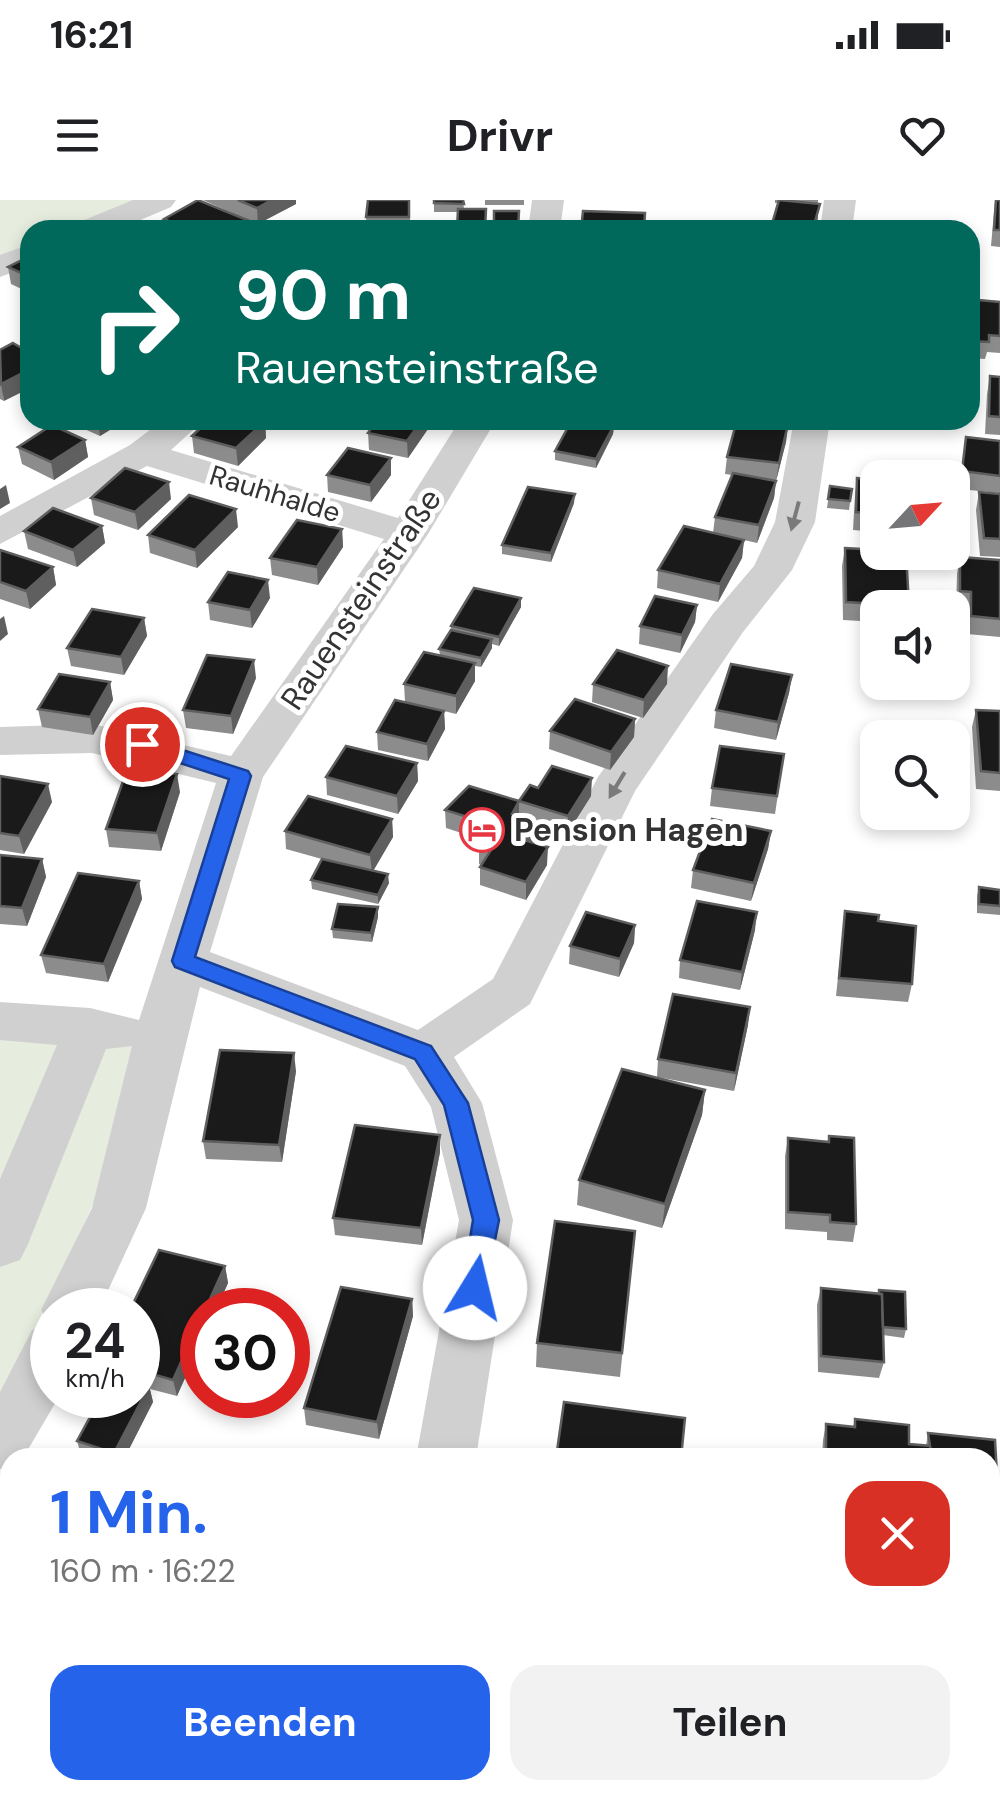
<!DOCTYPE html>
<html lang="de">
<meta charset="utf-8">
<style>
:root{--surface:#fff;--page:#f2f2f2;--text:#202124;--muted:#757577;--accent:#2563eb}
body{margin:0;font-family:"DM Sans",sans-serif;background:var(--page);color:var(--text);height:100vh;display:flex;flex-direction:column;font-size:38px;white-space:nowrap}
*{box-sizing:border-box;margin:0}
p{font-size:32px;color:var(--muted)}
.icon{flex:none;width:55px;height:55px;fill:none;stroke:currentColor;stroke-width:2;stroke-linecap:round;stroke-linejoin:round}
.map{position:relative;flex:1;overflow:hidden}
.side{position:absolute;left:0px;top:1248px;width:1000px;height:352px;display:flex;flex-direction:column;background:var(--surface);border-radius:30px 30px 0 0;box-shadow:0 5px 15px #0003}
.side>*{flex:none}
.guide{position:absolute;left:20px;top:20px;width:960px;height:210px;border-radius:30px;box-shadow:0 5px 15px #0003;background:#00695c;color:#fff;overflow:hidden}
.needle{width:65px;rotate:64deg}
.controls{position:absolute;left:860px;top:260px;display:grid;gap:20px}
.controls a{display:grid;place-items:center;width:110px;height:110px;border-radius:20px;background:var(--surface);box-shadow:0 5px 15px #0003;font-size:50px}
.speed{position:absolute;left:30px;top:1088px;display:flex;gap:20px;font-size:50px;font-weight:700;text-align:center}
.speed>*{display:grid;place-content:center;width:130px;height:130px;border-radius:50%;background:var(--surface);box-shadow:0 5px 15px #0003;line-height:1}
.speed small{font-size:25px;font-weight:400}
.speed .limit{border:15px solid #d22;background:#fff;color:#111}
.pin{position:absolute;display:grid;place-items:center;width:85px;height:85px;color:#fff;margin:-42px;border:5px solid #fff;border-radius:50%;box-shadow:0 2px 10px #0007}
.me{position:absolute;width:110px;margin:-55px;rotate:9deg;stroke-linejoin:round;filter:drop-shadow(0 0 8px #0008)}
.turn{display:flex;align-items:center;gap:35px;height:210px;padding:0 50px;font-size:45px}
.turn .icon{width:130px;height:130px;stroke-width:2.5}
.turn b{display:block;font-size:70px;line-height:85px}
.round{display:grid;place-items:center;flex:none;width:105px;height:105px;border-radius:30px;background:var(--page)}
.headline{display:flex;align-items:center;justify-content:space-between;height:170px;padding:0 50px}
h1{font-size:60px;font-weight:700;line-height:75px;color:var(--accent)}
.primary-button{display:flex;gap:20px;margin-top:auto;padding:20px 50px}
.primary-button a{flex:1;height:115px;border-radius:30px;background:var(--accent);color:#fff;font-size:40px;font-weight:700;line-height:115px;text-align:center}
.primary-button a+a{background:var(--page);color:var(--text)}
.status{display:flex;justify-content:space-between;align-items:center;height:70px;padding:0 50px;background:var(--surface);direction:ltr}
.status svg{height:28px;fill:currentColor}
header{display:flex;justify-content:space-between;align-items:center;height:130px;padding:0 50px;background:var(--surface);font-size:45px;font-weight:700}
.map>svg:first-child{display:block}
.green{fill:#e6ecde}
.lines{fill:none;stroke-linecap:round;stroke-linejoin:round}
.minor{fill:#d0d0d0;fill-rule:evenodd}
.wall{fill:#8c8c8c}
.shaded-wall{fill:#5f5f5f}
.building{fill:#1a1a1a;stroke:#5f5f5f;stroke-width:2.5}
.oneway{fill:#7a7a7a}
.route{fill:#2563eb;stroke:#184099;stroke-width:2.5}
.labels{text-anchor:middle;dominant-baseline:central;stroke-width:10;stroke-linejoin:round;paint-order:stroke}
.far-street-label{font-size:28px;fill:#333;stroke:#fff}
.street-label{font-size:32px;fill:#333;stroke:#fff}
.poi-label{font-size:32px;font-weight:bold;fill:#333;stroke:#fff;text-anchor:start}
</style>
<div class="status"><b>16:21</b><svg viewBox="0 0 49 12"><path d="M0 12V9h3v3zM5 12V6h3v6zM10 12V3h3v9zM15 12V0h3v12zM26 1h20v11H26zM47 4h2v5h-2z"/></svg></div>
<header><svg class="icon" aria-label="menu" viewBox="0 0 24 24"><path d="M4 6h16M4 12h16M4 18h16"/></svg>Drivr<svg class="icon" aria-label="heart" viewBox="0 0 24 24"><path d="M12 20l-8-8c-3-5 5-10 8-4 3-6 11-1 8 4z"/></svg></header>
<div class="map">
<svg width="1000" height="1599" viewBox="0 0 1000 1599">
<rect width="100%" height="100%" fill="#fff"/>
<g class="green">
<polygon points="0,0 136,0 66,30 30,30 30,46 0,58"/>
<polygon points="0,810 138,824 94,1002 0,1204"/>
</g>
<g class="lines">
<g class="minor">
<polygon points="133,0 176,0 171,7 117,30 73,30 77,23"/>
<polygon points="532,0 564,0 560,30 528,30"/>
<polygon points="824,0 856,0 852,30 820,30"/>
<polygon points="30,44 30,66 0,77 0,55"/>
<polygon points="163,220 204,220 171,250 398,318 460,220 496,220 428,334 263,577 210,752 418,830 493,779 598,577 713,414 754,366 775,322 794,220 830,220 815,322 792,370 743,432 635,591 530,804 454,857 482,903 513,1020 476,1258 416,1258 459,1020 431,907 405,866 200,787 146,1008 99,1110 52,1110 52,1195 60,1195 23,1258 10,1258 10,1265 0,1269 0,1192 32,1130 49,1124 41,1110 92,1008 132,846 106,849 28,1044 20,1060 0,1067 0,979 57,845 0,840 0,802 90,808 139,820 216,583 92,553 0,555 0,527 92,524 231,556 384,339 147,266 0,344 0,316 130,245"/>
<polygon points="347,1590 415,1590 414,1599 346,1599"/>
</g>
</g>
<g class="wall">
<polygon points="203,0 296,0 296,4 257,24 258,30 165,30 164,19 250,21"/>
<polygon points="410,0 410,30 367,30 366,17"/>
<polygon points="434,0 463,0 464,9 458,12 434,12"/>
<rect x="485" y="0" width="39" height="5"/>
<polygon points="775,0 818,0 818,21 815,30 771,30 778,3 775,3"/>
<polygon points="995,0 1000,0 1000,47 991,46"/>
<polygon points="30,56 30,93 11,84 8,67"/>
<polygon points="978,100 1000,102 1000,153 987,152 985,159 970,158 970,133 974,134"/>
<polygon points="0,150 4,201 0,199"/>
<polygon points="990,176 1000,177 1000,235 985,234 987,194"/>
<polygon points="64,220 126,220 100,236"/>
<polygon points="209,220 272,220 268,225 265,224 266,238 238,266 194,253 192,236"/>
<polygon points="737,220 788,220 786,242 776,281 774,298 757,343 744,340 742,358 718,402 657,388 658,370 713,333 715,317 732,275 725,274 727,257"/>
<polygon points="846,220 897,220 895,227"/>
<polygon points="614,225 613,234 596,268 555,260 555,251"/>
<polygon points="430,226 408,258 369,250 368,233"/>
<polygon points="966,237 1000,241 1000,357 980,356 976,310 979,292 999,293 959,289"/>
<polygon points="85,240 88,257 54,280 22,264 18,247"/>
<polygon points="327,275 391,275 371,302 328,292"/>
<polygon points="857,278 878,280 878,332 853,330 855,296"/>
<polygon points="830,286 852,289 849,310 827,308"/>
<polygon points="91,298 171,299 138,330 94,315"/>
<polygon points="574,303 551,362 502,354 502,345"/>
<polygon points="102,326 105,343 77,367 28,349 24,331"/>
<polygon points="238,327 197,368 150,353 148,335"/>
<polygon points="342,329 343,347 318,385 272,375 270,358"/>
<polygon points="845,348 906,352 909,408 878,408 878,422 843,420 842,366"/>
<polygon points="0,350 53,367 56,385 30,409 0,399"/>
<polygon points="960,357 1000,360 1000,437 967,434 968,410 956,409 957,374"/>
<polygon points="270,398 252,428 210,420 208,402"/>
<polygon points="697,405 695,422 680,453 639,444 640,426"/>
<polygon points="521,407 499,446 492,444 492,448 481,467 475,466 475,481 456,514 444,511 445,529 428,561 378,550 377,532 405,502 404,484 440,455 439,449 451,430 451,426"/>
<polygon points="144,418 147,436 124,475 71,466 67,448"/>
<polygon points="792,475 789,493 776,540 714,528 716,510"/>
<polygon points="256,478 233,534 186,528 183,510"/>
<polygon points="110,482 113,500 93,535 42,527 38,509"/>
<polygon points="593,484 667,484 643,518 592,502"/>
<polygon points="976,510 1000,511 1000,591 976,589 972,527"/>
<polygon points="635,519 634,537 610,570 549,549 550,531"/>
<polygon points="784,554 775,614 710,606 712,588"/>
<polygon points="417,563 418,581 398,614 327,595 326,577"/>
<polygon points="0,576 52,602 24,654 0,650"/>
<polygon points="538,588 591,596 567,634 536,624 535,639 533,642 547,665 526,700 480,685 480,667 482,665 479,664 479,646 483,640 446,628 445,610 519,601"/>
<polygon points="180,592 161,651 109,647 106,629"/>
<polygon points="392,619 393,637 373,671 389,683 378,704 312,689 311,680 329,661 286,649 285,631"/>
<polygon points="771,631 768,649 751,701 691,688 693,670"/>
<polygon points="0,655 42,659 46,677 27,726 0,724"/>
<polygon points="139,681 142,699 108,782 46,773 41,755"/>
<polygon points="979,687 1000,690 1000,715 977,713 977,696"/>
<polygon points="378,707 378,717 372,742 333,738 332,729"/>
<polygon points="845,711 878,721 912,784 908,802 836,796"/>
<polygon points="635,725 634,743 619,777 569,764 570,746"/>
<polygon points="755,730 740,790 679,778 680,760"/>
<polygon points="748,825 734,891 657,877 658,859"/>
<polygon points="296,871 282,962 206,959 203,941"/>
<polygon points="705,890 702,915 662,1028 577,1005 579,980"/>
<polygon points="440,935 440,952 422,1045 335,1035 333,1018"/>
<polygon points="829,936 856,1024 853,1042 827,1040 827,1032 785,1029 785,956 788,938 828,942"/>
<polygon points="635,1031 620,1177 536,1167 537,1143"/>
<polygon points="225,1066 228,1083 177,1196 150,1189 153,1202 126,1255 127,1258 48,1258 81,1255 77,1241 138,1195 138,1110"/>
<polygon points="821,1088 878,1093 879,1090 906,1129 904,1138 883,1135 884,1162 879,1178 818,1172 817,1105"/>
<polygon points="412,1099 413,1116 379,1239 306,1225 304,1208"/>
<polygon points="855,1219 909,1225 909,1244 926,1246 928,1233 995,1240 998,1294 995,1302 990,1302 990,1258 822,1258 823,1240 826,1224 853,1227"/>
</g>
<g class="shaded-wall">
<polygon points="272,0 296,0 296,4 258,24 257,8"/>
<polygon points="30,169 30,188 4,201 1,184"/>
<polygon points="110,220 126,220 100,236 99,227"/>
<polygon points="422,220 430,220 430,226 408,258 407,241"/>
<polygon points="265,221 266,238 238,266 236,248"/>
<polygon points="788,224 786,242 776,281 779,263"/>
<polygon points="614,225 613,234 596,268 596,259"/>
<polygon points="85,240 88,257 54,280 51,262"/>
<polygon points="391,258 391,275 371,302 370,285"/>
<polygon points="776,281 774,298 757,343 759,325"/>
<polygon points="169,282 171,299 138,330 135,312"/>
<polygon points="6,285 10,303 0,309 0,289"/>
<polygon points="575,294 574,303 551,362 551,353"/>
<polygon points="236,309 238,327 197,368 195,350"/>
<polygon points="102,326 105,343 77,367 73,350"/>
<polygon points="342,329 343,347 318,385 317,367"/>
<polygon points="744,340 742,358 718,402 720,384"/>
<polygon points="53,367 56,385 30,409 26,391"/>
<polygon points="268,380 270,398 252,428 250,410"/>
<polygon points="521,398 521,407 499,446 499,437"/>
<polygon points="697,405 695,422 680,453 682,435"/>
<polygon points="4,416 8,434 0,441 0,419"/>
<polygon points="144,418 147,436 124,475 121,457"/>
<polygon points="492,439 492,448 481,467 481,458"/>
<polygon points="254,460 256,478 233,534 231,516"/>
<polygon points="475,463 475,481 456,514 456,496"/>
<polygon points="668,466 667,484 643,518 644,500"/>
<polygon points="792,475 789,493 776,540 778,522"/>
<polygon points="110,482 113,500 93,535 90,517"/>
<polygon points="444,511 445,529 428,561 427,544"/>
<polygon points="635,519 634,537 610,570 611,552"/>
<polygon points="417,563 418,581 398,614 397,596"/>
<polygon points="177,574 180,592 161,651 157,633"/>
<polygon points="592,578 591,596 567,634 568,616"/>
<polygon points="48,584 52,602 24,654 19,636"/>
<polygon points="519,601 519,619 512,614"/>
<polygon points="392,619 393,637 372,673 370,655"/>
<polygon points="536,621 535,639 524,658 524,640"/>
<polygon points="771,631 768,649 751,701 754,683"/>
<polygon points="548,647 547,665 526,700 526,682"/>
<polygon points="42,659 46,677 27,726 22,708"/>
<polygon points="388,674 389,683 378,704 378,695"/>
<polygon points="139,681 142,699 108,782 104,764"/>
<polygon points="378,707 378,717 372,742 371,733"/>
<polygon points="757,712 755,730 740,790 742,772"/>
<polygon points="635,725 634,743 619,777 620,759"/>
<polygon points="750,807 748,825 734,891 736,873"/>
<polygon points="294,853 296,871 282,962 279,945"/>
<polygon points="705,890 702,915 662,1028 665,1004"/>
<polygon points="440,935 440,952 422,1045 421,1028"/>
<polygon points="225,1066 228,1083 216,1110 205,1110"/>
<polygon points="412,1099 413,1116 379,1239 377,1222"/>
<polygon points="202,1115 202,1139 177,1196 173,1180"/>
<polygon points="149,1186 153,1202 126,1255 127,1258 114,1253"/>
<polygon points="284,1590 294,1590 291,1599 282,1599"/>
</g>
<g class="building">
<polygon points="198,0 257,24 246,30 190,30 164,19"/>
<polygon points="238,0 272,0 257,8"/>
<polygon points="368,0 409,0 409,17 366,17"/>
<polygon points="434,0 463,0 464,4 434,3"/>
<polygon points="779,0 820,4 813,28 772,24"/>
<polygon points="996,0 1000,0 1000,30 994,30"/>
<polygon points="458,9 486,9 485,30 457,30"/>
<polygon points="494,11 519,11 518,30 494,30"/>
<polygon points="583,11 645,13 644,30 581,30"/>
<polygon points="933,22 962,24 962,30 933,30"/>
<polygon points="135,25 148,30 126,30"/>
<polygon points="330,26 350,30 327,30"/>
<polygon points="30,56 30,77 8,67"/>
<polygon points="978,100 1000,102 1000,136 989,135 989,142 970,141 970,133 977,134"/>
<polygon points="13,143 30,153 30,169 1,184 0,150"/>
<polygon points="990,176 1000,177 1000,217 989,216"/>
<polygon points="82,220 110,220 99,227"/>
<polygon points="209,220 262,220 265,221 236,248 192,236"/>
<polygon points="377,220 422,220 407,241 368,233"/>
<polygon points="572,220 587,220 614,225 596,259 555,251"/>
<polygon points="737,220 755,220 788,224 779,263 727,257"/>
<polygon points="52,225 85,240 51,262 18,247"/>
<polygon points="966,237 1000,241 1000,276 962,271"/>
<polygon points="348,248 391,258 370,285 327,275"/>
<polygon points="125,268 169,282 135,312 91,298"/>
<polygon points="733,273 776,281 759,325 715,317"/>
<polygon points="857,278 878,280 878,314 856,312"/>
<polygon points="830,286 852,289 850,301 828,299"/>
<polygon points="528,287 575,294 551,353 502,345"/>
<polygon points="979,292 1000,294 1000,339 984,338"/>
<polygon points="189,295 236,309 195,350 148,335"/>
<polygon points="53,308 102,326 73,350 24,331"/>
<polygon points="297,320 342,329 317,367 270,358"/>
<polygon points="684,326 744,340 720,384 658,370"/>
<polygon points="845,348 878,350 878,352 906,352 909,406 846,402"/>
<polygon points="0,350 53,367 26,391 0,382"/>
<polygon points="960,357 1000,360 1000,419 971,416 971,392 960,391"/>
<polygon points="228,372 268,380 250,410 208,402"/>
<polygon points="474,388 521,398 499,437 451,426"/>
<polygon points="655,396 697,405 682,435 640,426"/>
<polygon points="92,409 144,418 121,457 67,448"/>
<polygon points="451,430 492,439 481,458 439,449"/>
<polygon points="617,450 668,466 644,500 593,484"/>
<polygon points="424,452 475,463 456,496 404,484"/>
<polygon points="207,455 254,460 231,516 183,510"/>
<polygon points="731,464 792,475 778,522 716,510"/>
<polygon points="59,474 110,482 90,517 38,509"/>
<polygon points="575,499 635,519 611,552 550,531"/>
<polygon points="395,500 444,511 427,544 377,532"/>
<polygon points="976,510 1000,511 1000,573 981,571"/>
<polygon points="346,546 417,563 397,596 326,577"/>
<polygon points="720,546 784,554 777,596 712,588"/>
<polygon points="552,566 592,578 568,616 519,601 512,614 536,621 524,640 548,647 526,682 480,667 491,650 479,646 493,625 445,610 469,586 519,601 530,585 538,588"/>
<polygon points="127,570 177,574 157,633 106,629"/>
<polygon points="0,576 48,584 19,636 0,633"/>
<polygon points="308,596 392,619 370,655 285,631"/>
<polygon points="712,619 771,631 754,683 693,670"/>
<polygon points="0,655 42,659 22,708 0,706"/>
<polygon points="322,659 388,674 378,695 311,680"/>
<polygon points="78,673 139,681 104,764 41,755"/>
<polygon points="979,687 1000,690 1000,706 979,704"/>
<polygon points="697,701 757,712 742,772 680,760"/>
<polygon points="338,704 378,707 371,733 332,729"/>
<polygon points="845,711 879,715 878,721 916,726 912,784 839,778"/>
<polygon points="586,712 635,725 620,759 570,746"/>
<polygon points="673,794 750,807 736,873 658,859"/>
<polygon points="220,850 294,853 279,945 203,941"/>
<polygon points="622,869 705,890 665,1004 579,980"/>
<polygon points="355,925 440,935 421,1028 333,1018"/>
<polygon points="829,936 854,938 856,1024 830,1022 830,1015 788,1012 788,938 829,942"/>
<polygon points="555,1021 635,1031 622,1153 537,1143"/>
<polygon points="159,1050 225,1066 205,1110 202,1110 202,1115 173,1180 138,1170 138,1110 130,1110"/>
<polygon points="341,1087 412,1099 377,1222 304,1208"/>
<polygon points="821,1088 882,1094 884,1162 821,1156"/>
<polygon points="879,1090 905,1092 906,1129 883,1127 882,1094 879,1094"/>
<polygon points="138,1182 149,1186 114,1253 77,1241 102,1195 138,1195"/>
<polygon points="564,1202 685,1218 681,1258 556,1258"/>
<polygon points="855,1219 909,1225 909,1244 931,1246 932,1258 826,1258 826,1224 855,1227"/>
<polygon points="928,1233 995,1240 998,1294 990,1293 990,1258 932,1258"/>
<polygon points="125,1252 125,1258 48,1258 48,1257"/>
<polygon points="194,1590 284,1590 282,1599 192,1599"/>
</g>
<defs><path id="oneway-solid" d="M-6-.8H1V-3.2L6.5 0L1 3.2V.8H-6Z" transform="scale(2.5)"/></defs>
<g class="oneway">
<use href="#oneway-solid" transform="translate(795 316) rotate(105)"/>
<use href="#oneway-solid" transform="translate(617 585) rotate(121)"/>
</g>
<polygon class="route" points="142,537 248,571 251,576 195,757 431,846 468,903 499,1020 484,1095 475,1099 462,1088 473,1020 444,905 415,859 175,767 172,761 229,579 134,548 131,544"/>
<defs>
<g id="hotel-ring" transform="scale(2.25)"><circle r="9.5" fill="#fff" stroke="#e73743" stroke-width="1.5"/><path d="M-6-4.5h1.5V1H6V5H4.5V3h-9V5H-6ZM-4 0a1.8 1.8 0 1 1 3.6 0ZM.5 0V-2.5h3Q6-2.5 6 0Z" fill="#e73743"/></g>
</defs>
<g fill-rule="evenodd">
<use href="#hotel-ring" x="482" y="630"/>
</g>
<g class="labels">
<g class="far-street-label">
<text transform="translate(275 294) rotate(17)">Rauhhalde</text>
</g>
<g class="street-label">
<text transform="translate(361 399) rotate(-56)">Rauensteinstraße</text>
</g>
<g class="poi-label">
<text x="514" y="630">Pension Hagen</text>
</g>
</g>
</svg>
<div class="controls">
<a><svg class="needle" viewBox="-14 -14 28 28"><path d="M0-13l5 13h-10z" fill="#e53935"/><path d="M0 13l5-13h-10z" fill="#757577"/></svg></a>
<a><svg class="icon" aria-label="sound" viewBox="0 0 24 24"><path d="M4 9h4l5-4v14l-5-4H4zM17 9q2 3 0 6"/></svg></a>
<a><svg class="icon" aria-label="search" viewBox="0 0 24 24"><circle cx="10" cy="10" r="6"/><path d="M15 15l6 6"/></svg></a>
</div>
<div class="speed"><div>24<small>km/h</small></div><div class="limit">30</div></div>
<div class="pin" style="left:142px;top:544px;background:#d93025"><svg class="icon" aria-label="arrive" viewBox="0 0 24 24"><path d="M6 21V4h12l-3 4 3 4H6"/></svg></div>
<svg class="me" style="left:475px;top:1088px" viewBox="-20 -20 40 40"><circle r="19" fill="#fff"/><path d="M0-13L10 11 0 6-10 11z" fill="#2563eb"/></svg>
<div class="guide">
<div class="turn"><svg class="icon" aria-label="right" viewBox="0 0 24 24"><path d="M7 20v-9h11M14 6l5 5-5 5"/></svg><div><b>90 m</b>Rauensteinstraße</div></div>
</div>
<section class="side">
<div class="headline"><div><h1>1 Min.</h1><p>160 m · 16:22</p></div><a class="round" style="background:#d93025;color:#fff"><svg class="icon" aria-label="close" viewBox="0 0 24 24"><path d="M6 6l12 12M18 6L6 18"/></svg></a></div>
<div class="primary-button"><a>Beenden</a><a>Teilen</a></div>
</section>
</div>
